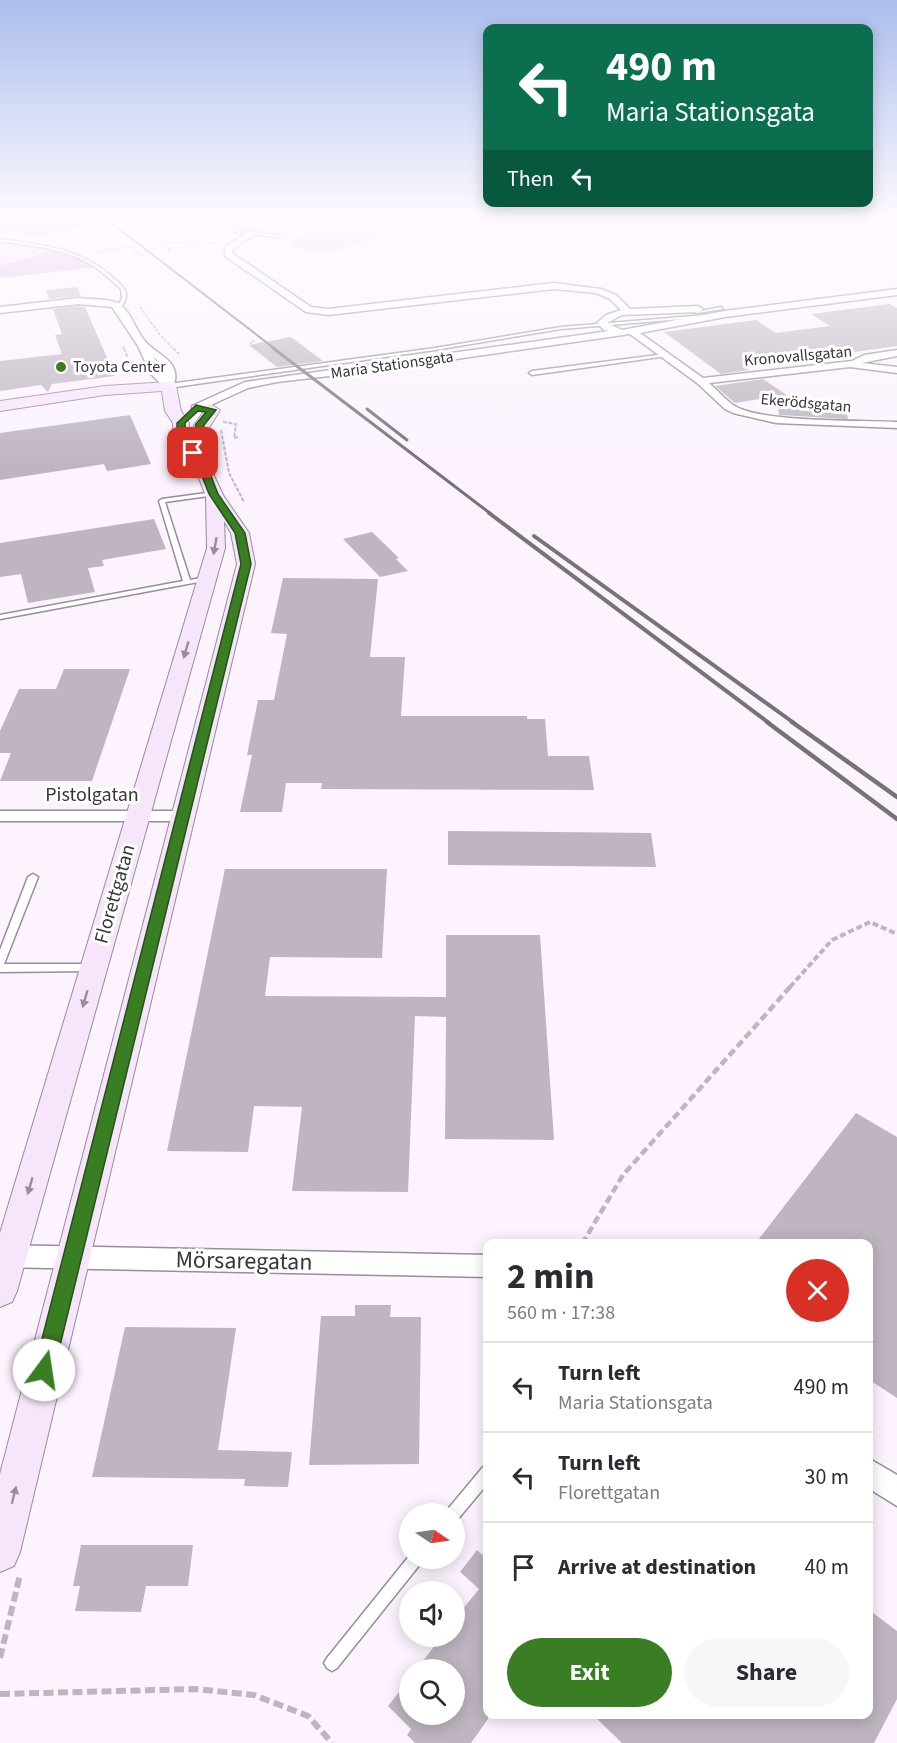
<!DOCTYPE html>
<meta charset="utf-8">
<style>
:root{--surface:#fff;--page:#f7f7f7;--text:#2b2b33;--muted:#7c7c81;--line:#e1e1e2;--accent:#397e22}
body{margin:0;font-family:"Source Sans 3",sans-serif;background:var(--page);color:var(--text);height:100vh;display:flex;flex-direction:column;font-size:22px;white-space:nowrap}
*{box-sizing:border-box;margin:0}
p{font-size:20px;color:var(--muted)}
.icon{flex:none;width:33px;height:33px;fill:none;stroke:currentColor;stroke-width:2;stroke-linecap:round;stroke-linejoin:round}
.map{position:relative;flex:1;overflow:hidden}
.sheet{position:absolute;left:483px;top:1239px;width:390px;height:480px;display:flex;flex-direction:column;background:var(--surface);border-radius:12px;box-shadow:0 3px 15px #0003}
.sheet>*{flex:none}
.banner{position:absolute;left:483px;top:24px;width:390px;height:183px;border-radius:12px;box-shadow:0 3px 15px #0003;background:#0b6e4f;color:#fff;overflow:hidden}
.needle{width:39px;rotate:103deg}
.fabs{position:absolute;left:399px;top:1503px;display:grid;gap:12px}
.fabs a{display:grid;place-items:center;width:66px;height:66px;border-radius:50%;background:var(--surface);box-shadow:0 3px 15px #0003;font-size:30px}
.pin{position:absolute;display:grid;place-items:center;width:51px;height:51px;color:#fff;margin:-26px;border-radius:12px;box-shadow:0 3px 9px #0006}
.me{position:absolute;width:66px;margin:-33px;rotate:14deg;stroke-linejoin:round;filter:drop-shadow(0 0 4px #0008)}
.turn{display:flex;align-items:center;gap:21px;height:126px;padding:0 24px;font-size:27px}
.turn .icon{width:78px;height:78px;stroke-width:2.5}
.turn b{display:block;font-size:42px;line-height:51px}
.then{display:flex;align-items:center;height:57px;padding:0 24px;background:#0003;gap:12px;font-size:22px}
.round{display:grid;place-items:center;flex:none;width:63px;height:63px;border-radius:32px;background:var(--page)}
.summary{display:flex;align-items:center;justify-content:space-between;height:102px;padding:0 24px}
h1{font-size:36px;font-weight:700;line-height:45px}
.action{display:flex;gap:12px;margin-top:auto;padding:12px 24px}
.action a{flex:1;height:69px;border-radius:36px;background:var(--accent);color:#fff;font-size:24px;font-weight:700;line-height:69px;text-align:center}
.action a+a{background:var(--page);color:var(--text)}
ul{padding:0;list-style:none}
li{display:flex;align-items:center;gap:18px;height:90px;padding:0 24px;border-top:2px solid var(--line)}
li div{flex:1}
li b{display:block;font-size:22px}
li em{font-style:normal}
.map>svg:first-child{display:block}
.green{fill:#f1ddf7}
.forest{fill:#d5b4de}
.water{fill:#efcdf8}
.building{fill:#beb5c0}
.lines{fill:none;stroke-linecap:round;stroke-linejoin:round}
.lane-casing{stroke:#968e98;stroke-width:3}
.street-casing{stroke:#968e98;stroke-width:3}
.secondary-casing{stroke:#968e98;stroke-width:2}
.path-far4{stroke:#bdb6bf;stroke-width:1.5;stroke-dasharray:3 1.5;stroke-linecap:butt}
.path-far3{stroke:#bdb6bf;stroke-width:2;stroke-dasharray:4 1.5;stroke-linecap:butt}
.path-far2{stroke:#bdb6bf;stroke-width:4;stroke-dasharray:6 3;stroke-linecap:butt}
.path-far1{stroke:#bdb6bf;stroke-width:4.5;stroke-dasharray:8 4;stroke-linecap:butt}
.path{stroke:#bdb6bf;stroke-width:6;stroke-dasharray:10 4.5;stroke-linecap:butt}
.lane{fill:#fff;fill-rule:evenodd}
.street{fill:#fff;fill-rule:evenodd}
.secondary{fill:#f7e5fc;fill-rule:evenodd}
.rail-far3{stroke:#767278;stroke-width:2}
.rail-far2{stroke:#767278;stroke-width:3}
.rail-far1{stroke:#767278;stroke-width:4}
.rail{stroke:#767278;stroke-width:4.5}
.oneway{fill:#988d9a}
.route{fill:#397e22;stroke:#255216;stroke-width:1.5}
.poi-dot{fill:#397e22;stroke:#fff;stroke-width:2}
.labels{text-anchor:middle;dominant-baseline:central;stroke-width:6;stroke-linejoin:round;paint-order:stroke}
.far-street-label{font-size:16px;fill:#383539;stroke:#fff}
.far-poi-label{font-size:16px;fill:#383539;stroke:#fff;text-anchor:start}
.street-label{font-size:20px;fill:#383539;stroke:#fff}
.near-street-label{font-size:24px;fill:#383539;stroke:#fff}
</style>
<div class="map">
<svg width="897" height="1743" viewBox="0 0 897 1743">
<rect width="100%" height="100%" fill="#fcf3fe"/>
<g class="green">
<polygon points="134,218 340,218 325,228 295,232 280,241 222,233 173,234 155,222"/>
<path d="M 0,243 L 56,250 C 37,254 20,262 0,265 Z"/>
</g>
<g class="forest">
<polygon points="5,218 78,218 86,225 37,237 0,229 0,220"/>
<path d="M 56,250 L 98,267 L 0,278 L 0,265 C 20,262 37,254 56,250 Z"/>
</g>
<path class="water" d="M 356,218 L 419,218 C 387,234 319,270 287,241 C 304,229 328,241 346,229 C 350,226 352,221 356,218 Z"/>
<g class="building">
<polygon points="77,287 81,296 49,299 46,290"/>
<polygon points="889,304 897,308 897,346 847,353 844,351 742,365 749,370 721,374 664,332 756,320 776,333 830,326 811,314"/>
<polygon points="79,306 85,307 115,376 52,384 48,392 41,385 0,391 0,361 62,354 55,335 62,334 53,309"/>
<polygon points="291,337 323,361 277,367 249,345"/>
<polygon points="763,379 794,400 844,402 848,419 779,415 777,396 735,403 715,386"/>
<polygon points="130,415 151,464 107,471 104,464 0,480 0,433"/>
<polygon points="154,519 166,549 102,560 104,566 88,568 95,592 28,603 21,574 0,577 0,543"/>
<polygon points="372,532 399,558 396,559 408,571 380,577 343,539"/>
<polygon points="283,578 378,579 370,657 405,657 401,716 527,716 527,719 545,719 548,756 589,756 594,790 321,789 322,783 286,783 282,812 240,812 252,755 247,755 258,700 274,700 287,634 271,633"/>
<polygon points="64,669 130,669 92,781 0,781 11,753 0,753 0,731 19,689 56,689"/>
<polygon points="448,831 651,833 656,867 448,865"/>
<polygon points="225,869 387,869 382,958 270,957 265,996 446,997 446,935 540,935 554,1140 445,1139 446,1017 415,1016 408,1192 292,1191 302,1107 254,1106 248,1152 167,1151"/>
<polygon points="856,1113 897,1137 897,1398 868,1379 868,1244 755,1244"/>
<polygon points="355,1305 391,1305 390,1317 421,1317 419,1464 309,1465 321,1316 355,1316"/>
<polygon points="125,1327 236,1328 218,1450 292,1452 288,1487 244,1486 245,1479 92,1477"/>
<polygon points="81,1545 193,1545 188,1586 146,1586 141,1612 75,1611 80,1586 73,1586"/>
<polygon points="477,1550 488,1560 488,1719 471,1743 415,1743 407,1735 411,1729 388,1706 410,1678 410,1714 454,1714 454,1670 416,1670 442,1636 454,1636 454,1620 479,1589 460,1572"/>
<polygon points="868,1609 897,1631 897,1699 874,1743 622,1743 592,1714 868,1714"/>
</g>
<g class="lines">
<g class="lane-casing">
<g id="lane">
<polygon points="235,230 277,235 279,236 277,237 236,232"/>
<path d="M 0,239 C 47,246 81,247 118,282 C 128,291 129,299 119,309 L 117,308 L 122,298 L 121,289 C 112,281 103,272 92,265 C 64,248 31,246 0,241 Z"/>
<polygon points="721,307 723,309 697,313 695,312"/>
<polygon points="705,315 707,317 561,329 435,350 169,388 166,386 169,384 435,348 561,327"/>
<polygon points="665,354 667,354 667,356 532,375 529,373 532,371"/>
<polygon points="214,492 216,493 216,495 165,502 190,580 207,577 210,579 209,580 0,619 0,615 183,581 159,501 162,499"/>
<polygon points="33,874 38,877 4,964 91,964 94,965 96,968 94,971 0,972 0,950 28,877"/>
<polygon points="488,1465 488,1483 458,1519 454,1520 454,1514 446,1514 448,1509 483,1467"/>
<polygon points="410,1555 410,1558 423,1558 421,1563 337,1668 332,1671 327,1668 324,1663 327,1658"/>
</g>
</g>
<g class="street-casing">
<g id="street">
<path d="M 249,231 L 256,233 L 232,250 L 232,253 L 311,307 L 328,309 L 554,283 L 601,289 L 616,295 L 630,309 L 698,306 L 703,309 L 698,312 L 622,315 L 607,323 L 622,330 L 725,311 L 897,289 L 897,295 L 725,317 L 640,333 L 703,378 L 852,361 L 864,355 L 897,350 L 897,356 L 862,363 L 897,367 L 897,373 L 850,367 L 709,383 C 717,390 725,399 733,405 C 759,423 862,420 897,422 L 897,428 L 776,423 L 733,413 L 725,409 L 697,383 L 630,334 L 372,371 L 277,382 L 248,388 L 200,410 L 192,410 L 192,406 L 245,382 L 609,331 L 604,330 L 597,323 L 606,315 L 621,310 L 610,299 L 596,293 L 554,289 L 328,315 L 306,312 L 225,256 L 225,247 Z"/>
<path d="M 79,298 C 90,300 112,298 121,305 C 131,313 136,330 144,340 C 156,356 184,360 173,388 L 165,388 L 151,374 L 138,346 L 112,307 L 79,304 L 0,313 L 0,307 ZM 153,356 L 163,366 L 165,376 Z"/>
<polygon points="0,811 183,811 189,812 192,816 189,820 183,821 0,821"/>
<polygon points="0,1245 488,1255 488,1277 0,1267"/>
<polygon points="868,1458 897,1475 897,1506 868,1488"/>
</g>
</g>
<g class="secondary-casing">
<polygon id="secondary" points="169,382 176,386 181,411 189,423 189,436 192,440 194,425 207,407 212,405 220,410 207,431 212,464 210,467 223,495 249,533 255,564 20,1552 14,1566 0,1572 0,1474 237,564 231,533 224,521 225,548 17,1291 12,1302 0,1307 0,1233 207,548 206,496 196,471 173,436 173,423 165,411 162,391 105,395 0,411 0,401 105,386"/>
</g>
<g class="path-far4">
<polyline points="0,219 3,218"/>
<polyline points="177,230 198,218"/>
<polyline points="289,231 310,218"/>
<polyline points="159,242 217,243"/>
<polyline points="161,242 171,251 168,251"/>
<polyline points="130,247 141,255 146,254"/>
<polyline points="95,252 133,246"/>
<polyline points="140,307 160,335 174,349"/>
<polyline points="283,339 286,338 300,349"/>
<polyline points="255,341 250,342 259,349"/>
<polyline points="123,346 124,349"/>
</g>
<g class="path-far3">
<polyline points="124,348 133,373"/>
<polyline points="173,348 179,354"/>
<polyline points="257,348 270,358"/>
<polyline points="298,348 306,354"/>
<polyline points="223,422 236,424 234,438 238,437"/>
<polyline points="221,430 229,473 244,502"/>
</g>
<polyline class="path-far2" points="790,987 832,940 870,922 897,934"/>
<polyline class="path-far1" points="582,1244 623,1175 791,986"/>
<g class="path">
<polyline points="0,1658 20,1575"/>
<polyline points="0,1694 195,1689 254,1695 308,1716 332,1743"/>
</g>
<use href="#lane" class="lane"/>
<use href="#street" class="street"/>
<use href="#secondary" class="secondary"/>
<polyline class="rail-far3" points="105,218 275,349"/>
<g class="rail-far2">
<polyline points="273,348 491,514"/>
<polyline points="367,409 407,440"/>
</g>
<g class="rail-far1">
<polyline points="489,513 769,723"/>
<polyline points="534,536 794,723"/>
</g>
<g class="rail">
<polyline points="767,722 897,819"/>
<polyline points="792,722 897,797"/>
</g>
</g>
<defs><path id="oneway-solid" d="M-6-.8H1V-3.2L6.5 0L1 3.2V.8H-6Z" transform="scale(1.5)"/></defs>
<g class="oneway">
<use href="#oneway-solid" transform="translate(215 546) rotate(100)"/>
<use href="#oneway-solid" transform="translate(186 650) rotate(106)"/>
<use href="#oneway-solid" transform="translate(85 999) rotate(106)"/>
<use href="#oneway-solid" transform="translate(30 1186) rotate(106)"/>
<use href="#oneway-solid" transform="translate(14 1495) rotate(-76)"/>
</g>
<linearGradient id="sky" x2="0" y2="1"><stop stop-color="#abbeee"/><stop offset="0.47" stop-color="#fefaff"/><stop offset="1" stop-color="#fefaff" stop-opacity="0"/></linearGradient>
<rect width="897" height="462" fill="url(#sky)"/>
<polygon class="route" points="196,405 216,410 204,425 202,439 207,453 209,471 218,494 245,533 251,564 54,1370 51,1377 44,1380 37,1377 34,1370 241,564 235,533 209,494 200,471 198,453 193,439 196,424 206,412 198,411 185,423 185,436 197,453 196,455 190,455 177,436 177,423"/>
<circle class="poi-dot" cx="61" cy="367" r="6"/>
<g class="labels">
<g class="far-street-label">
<text transform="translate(798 356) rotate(-5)">Kronovallsgatan</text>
<text transform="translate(392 365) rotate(-8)">Maria Stationsgata</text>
<text transform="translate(806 403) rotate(5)">Ekerödsgatan</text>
</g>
<g class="far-poi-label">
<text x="73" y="367">Toyota Center</text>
</g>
<g class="street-label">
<text x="92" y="795">Pistolgatan</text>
<text transform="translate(115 894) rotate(-74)">Florettgatan</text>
</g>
<g class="near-street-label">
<text transform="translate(244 1261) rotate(1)">Mörsaregatan</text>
</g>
</g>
</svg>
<div class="fabs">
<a><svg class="needle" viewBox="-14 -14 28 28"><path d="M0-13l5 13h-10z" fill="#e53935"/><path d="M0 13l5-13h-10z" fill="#7c7c81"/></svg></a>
<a><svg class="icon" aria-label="sound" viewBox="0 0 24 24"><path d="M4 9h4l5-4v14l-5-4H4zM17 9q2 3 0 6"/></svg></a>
<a><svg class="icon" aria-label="search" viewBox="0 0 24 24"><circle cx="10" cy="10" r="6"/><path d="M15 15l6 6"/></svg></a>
</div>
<div class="pin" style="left:193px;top:453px;background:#d93025"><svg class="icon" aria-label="arrive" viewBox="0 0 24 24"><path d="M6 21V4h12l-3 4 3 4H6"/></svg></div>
<svg class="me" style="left:44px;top:1370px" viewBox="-20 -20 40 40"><circle r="19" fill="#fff"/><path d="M0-13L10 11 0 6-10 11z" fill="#397e22"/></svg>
<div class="banner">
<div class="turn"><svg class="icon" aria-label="left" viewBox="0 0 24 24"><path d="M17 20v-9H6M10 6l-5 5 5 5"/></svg><div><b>490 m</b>Maria Stationsgata</div></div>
<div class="then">Then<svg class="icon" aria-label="left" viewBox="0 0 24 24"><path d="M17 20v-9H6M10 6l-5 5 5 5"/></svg></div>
</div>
<section class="sheet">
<div class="summary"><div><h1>2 min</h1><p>560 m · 17:38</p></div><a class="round" style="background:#d93025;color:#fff"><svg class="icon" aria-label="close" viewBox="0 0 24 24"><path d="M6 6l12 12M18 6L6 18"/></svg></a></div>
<ul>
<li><svg class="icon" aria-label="left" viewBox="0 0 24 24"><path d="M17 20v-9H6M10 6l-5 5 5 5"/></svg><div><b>Turn left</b><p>Maria Stationsgata</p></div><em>490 m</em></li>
<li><svg class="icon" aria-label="left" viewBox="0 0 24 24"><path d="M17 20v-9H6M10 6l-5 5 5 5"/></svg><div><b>Turn left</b><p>Florettgatan</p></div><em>30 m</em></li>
<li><svg class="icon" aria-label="arrive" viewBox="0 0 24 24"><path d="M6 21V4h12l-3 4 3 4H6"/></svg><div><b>Arrive at destination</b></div><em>40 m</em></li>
</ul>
<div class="action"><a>Exit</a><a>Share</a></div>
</section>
</div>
